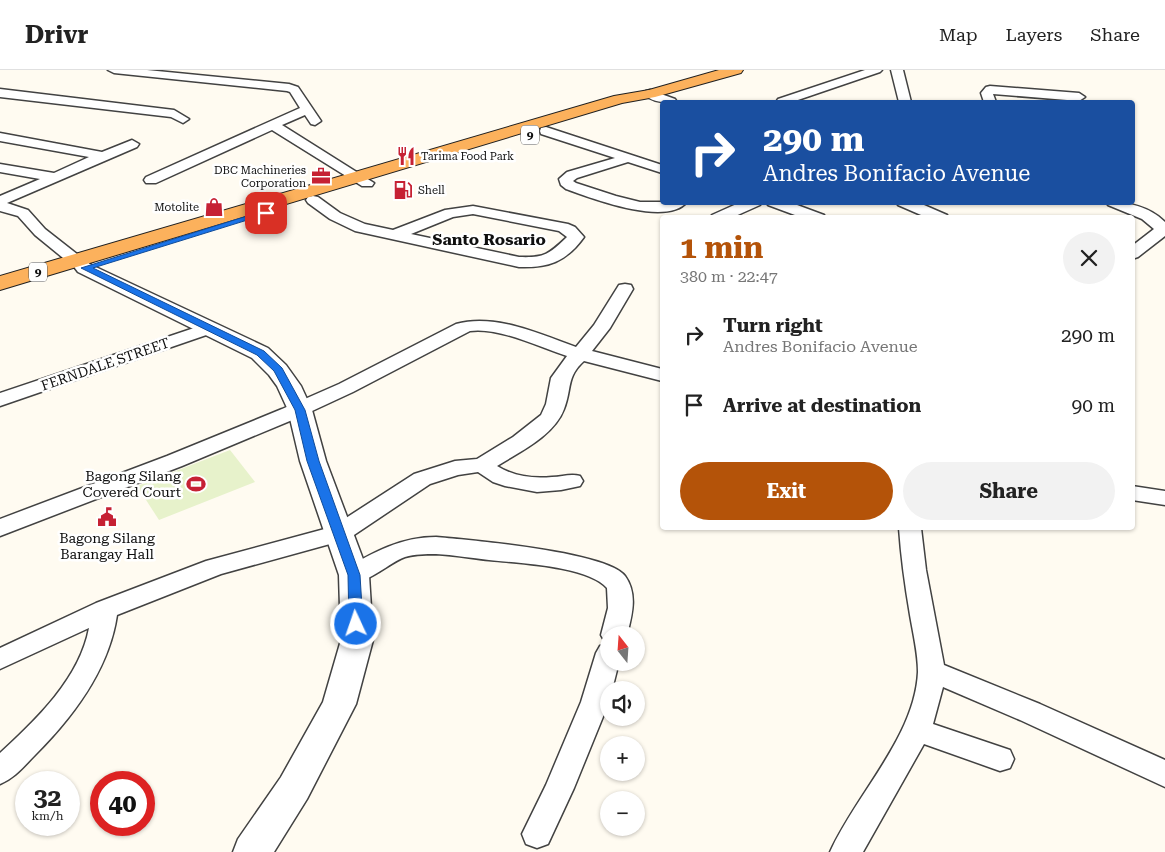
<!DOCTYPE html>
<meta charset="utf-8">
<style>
:root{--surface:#fff;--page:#f2f2f2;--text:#222;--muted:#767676;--line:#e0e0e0;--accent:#b45309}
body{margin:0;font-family:"Roboto Serif",serif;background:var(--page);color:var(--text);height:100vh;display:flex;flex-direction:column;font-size:19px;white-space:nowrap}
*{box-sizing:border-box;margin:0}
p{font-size:16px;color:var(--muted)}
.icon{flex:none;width:28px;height:28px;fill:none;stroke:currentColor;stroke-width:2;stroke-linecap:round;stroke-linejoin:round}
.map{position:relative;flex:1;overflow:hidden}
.drawer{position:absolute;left:660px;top:145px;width:475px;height:315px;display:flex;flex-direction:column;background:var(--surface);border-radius:5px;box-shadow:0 1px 4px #0004}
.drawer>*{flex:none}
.top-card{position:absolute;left:660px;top:30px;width:475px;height:105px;border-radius:5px;box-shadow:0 1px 4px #0004;background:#1a4fa0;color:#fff;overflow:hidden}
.needle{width:32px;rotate:343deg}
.tools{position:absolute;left:600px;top:556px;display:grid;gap:10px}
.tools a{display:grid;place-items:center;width:45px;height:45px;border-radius:50%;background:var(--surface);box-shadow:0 1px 4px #0004;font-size:25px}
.speed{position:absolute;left:15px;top:701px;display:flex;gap:10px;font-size:25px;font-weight:700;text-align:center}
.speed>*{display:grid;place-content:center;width:65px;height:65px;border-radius:50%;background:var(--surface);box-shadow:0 1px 4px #0004;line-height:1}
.speed small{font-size:12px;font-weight:400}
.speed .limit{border:8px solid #d22;background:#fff;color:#111}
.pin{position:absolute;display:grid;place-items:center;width:42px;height:42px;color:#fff;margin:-21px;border-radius:10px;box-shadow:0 2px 8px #0006}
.me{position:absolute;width:55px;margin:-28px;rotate:357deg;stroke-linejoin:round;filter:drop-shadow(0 0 4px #0008)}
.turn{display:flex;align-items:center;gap:18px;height:105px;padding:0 20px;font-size:22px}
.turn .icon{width:65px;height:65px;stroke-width:2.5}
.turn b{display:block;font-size:35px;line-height:42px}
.round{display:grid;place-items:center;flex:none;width:52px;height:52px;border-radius:26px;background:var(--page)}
.head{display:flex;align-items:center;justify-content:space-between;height:85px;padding:0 20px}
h1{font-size:30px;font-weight:700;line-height:38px;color:var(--accent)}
.action{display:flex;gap:10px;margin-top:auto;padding:10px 20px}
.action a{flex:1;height:58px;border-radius:30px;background:var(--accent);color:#fff;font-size:20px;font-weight:700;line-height:58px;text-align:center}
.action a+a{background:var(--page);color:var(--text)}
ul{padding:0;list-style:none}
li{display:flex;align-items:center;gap:15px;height:70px;padding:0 20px}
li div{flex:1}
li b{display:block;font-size:19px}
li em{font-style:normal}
header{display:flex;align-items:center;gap:30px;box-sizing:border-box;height:70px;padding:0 25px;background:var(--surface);border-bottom:1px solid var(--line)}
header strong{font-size:24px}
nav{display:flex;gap:28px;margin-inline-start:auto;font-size:18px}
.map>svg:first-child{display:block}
.pitch{fill:#e7f2cb}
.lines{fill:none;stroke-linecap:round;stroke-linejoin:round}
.minor-casing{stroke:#424242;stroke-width:3}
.tertiary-casing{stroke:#424242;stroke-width:3}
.trunk-casing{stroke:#202020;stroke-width:2}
.minor{fill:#fff;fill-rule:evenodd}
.tertiary{fill:#fff;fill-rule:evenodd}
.trunk{fill:#fcb15c;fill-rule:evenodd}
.route{fill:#1a73e8;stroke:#114b97}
.labels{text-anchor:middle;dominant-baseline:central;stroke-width:5;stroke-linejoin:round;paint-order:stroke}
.far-poi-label{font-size:11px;fill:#0f0f0f;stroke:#fff;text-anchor:start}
.shield{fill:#fff;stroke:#575757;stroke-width:1}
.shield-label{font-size:12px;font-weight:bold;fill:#0f0f0f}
.street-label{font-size:14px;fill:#0f0f0f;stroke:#fff}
.poi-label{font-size:14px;fill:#0f0f0f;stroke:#fff;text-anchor:end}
.far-district-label{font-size:16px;font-weight:bold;fill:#0f0f0f;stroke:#fff}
</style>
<header>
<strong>Drivr</strong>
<nav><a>Map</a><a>Layers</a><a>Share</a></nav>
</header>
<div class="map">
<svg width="1165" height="782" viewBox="0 0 1165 782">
<rect width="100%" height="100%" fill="#fffbf1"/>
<polygon class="pitch" points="230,380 255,412 159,450 137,416"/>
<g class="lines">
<g class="minor-casing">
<g id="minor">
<polygon points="108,0 147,0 289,14 298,17 321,51 315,55 311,54 305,45 282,55 374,113 372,116 362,116 272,60 156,113 146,113 144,110 146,107 300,38 290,22 287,21 114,3"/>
<polygon points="865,0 882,0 880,2 792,32 776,32 778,29"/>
<polygon points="891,0 903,0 911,32 899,32"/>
<polygon points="990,16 1079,23 1085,27 1079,31 993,24 996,32 984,32 981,23 986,17"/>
<polygon points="0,19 174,40 189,49 183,53 171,47 0,27"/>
<path d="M 650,20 L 675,29 L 677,32 C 666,33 653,33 644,24 L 646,21 Z"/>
<path d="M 546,57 L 662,95 L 662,103 L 628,92 L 577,108 L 573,111 L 576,113 L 616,126 L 640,132 L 687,132 C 666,157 591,128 566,119 L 561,115 L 559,109 L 567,102 L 615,88 L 541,64 L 540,61 L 541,58 Z"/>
<polygon points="0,63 102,82 132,70 139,74 137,77 7,133 28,140 45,159 91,195 93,198 91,201 79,201 35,165 18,146 0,141 0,126 40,109 0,102 0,94 54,103 89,87 0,71"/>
<path d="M 313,126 L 318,127 L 340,143 L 365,154 L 393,160 L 445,140 L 473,136 L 568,154 L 575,157 L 584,167 C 566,192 548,198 519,197 L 355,161 L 330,149 L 308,133 L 306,130 L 308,127 ZM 473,144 L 559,161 L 567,167 C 549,184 545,188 519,187 L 411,164 L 453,147 Z"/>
<polygon points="741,132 762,132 760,135 731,148 710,148 712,145"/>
<polygon points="766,132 789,132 824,145 826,148 803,148 768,135"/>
<polygon points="896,132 917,132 947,145 949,148 928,148 898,135"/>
<path d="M 1106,132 C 1128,132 1149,136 1165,152 L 1165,166 L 1138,187 L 1132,189 L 1132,176 L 1154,159 L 1142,149 L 1108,135 Z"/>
<path d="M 625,214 L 631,215 L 633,219 L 610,258 L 592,281 L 662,299 L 662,311 L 584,291 C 566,307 572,319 564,339 C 554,366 519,382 497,396 C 513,406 532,409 552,407 C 562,407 570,403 580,406 L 583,411 L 580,416 L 561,420 L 537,422 L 505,416 L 493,412 L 478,402 L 458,405 L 430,414 L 348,469 L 221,504 L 117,545 C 109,600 73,647 35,685 C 24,696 15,708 0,714 L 0,683 C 36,650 80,608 89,558 L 0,599 L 0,578 L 96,533 L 206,491 L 332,457 L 414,404 L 455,391 L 477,389 L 513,367 L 541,345 L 546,334 L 551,308 L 567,286 C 539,277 499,257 470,261 L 353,322 L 297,348 L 182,396 L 0,466 L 0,449 L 167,386 L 282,339 L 339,314 L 456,254 C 495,243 539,264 576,277 L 594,255 L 619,215 Z"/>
<polygon points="209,253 215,254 218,258 215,262 0,336 0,323"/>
<polygon points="1132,416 1165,421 1165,435 1132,430"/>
<path d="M 899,458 L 921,458 L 926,500 L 944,595 L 1040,634 L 1165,690 L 1165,717 L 1020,650 L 943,617 L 933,654 L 1010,680 L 1014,689 L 1010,698 L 1000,701 L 924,674 L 863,782 L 830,782 C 856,724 915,667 918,602 C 918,583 913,563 910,545 C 905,516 901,487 899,458 Z"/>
<path d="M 436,467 C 470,470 607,482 625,506 C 638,524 632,545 627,565 L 609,565 L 609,592 L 619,592 L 612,620 L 609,620 L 609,632 L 574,718 L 548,774 L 537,778 L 526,774 L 522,764 L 546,715 L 581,632 L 596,583 L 600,576 L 609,573 L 605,572 L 601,565 L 608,538 L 607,518 C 588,496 518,493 489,490 C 471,488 454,485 436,484 C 425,484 415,484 405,487 C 386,494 366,517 345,511 L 342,505 L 345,499 C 374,482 401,467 436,467 Z"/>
</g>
</g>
<g class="tertiary-casing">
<polygon id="tertiary" points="85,192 268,278 286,295 301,316 312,340 326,391 369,505 373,570 356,634 307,729 274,782 233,782 238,769 281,707 323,632 341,570 339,505 300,391 288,340 277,316 269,305 252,288 78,202 75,198 78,194"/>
</g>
<g class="trunk-casing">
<polygon id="trunk" points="719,0 743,0 741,3 655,27 622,33 0,220 0,206 614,26 649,20"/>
</g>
<use href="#minor" class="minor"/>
<use href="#tertiary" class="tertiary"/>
<use href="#trunk" class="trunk"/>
</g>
<polygon class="route" points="263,141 270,143 93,198 264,281 282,298 305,340 319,391 360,505 363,554 361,557 351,557 349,554 348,505 307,391 295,340 274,301 257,285 81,198"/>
<defs>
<g id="restaurant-bare" transform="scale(1.5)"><path d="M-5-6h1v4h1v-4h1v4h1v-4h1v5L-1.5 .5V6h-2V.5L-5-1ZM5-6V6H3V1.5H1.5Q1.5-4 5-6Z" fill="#c62134" stroke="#fff" stroke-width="2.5" paint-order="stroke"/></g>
<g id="office-bare" transform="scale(1.5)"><path d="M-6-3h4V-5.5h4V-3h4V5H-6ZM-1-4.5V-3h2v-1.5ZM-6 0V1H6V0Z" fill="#c62134" stroke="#fff" stroke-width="2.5" paint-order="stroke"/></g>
<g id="fuel-bare" transform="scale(1.5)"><path d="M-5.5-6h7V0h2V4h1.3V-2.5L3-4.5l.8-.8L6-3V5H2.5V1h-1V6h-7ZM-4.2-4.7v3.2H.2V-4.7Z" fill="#c62134" stroke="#fff" stroke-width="2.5" paint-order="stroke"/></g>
<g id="shop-bare" transform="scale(1.5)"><path d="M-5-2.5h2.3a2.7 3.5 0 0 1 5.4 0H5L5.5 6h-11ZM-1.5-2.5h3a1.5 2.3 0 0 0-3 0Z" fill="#c62134" stroke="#fff" stroke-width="2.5" paint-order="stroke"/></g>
<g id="stadium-bare" transform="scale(1.5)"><path d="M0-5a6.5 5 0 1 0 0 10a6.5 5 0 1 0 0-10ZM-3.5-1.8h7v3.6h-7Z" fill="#c62134" stroke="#fff" stroke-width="2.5" paint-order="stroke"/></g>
<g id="civic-bare" transform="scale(1.5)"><path d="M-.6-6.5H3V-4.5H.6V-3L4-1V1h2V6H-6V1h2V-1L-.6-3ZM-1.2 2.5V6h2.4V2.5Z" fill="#c62134" stroke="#fff" stroke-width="2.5" paint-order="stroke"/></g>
</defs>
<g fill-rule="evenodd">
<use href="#restaurant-bare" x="406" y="86"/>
<use href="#office-bare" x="321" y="106"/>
<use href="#fuel-bare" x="403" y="120"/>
<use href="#shop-bare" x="214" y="137"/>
<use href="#stadium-bare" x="196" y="414"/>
<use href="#civic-bare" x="107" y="447"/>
</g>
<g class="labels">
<g class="far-poi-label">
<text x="421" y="86">Tarima Food Park</text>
<text x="306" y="100" text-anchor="end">DBC Machineries<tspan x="306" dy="13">Corporation</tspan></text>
<text x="418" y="120">Shell</text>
<text x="199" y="137" text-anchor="end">Motolite</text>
</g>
<g class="shield">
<rect x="521" y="55.5" width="18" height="19" rx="4"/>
<rect x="29" y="192.5" width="18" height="19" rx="4"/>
</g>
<g class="shield-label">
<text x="530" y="65">9</text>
<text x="38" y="202">9</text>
</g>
<g class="street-label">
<text transform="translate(105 294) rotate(-19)">FERNDALE STREET</text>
</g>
<g class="poi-label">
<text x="181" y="406">Bagong Silang<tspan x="181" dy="16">Covered Court</tspan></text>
<text x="107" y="468" text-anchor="middle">Bagong Silang<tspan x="107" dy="16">Barangay Hall</tspan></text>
</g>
<g class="far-district-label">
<text x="489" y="169">Santo Rosario</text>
</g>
</g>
</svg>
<div class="tools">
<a><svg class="needle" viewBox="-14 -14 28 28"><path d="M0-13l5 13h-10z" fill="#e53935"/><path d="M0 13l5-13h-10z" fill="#767676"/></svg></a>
<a><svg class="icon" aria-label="sound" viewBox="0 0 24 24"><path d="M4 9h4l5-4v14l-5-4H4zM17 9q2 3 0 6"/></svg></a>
<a>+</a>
<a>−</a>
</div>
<div class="speed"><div>32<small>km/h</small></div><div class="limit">40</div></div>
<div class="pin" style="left:266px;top:143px;background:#d93025"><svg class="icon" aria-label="arrive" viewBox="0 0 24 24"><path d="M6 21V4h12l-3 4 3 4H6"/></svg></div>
<svg class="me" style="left:356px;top:554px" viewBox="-20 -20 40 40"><circle r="17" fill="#1a73e8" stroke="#fff" stroke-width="3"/><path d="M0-11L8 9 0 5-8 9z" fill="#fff"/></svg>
<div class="top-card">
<div class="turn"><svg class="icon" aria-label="right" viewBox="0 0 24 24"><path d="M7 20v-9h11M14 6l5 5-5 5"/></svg><div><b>290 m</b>Andres Bonifacio Avenue</div></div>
</div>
<section class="drawer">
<div class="head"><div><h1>1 min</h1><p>380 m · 22:47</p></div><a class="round"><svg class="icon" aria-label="close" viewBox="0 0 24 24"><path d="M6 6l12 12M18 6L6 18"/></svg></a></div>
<ul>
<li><svg class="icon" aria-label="right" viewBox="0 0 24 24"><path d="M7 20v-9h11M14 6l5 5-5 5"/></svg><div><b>Turn right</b><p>Andres Bonifacio Avenue</p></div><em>290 m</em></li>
<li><svg class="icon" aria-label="arrive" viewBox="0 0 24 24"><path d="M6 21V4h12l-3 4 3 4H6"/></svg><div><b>Arrive at destination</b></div><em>90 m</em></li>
</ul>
<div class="action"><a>Exit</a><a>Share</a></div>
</section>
</div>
